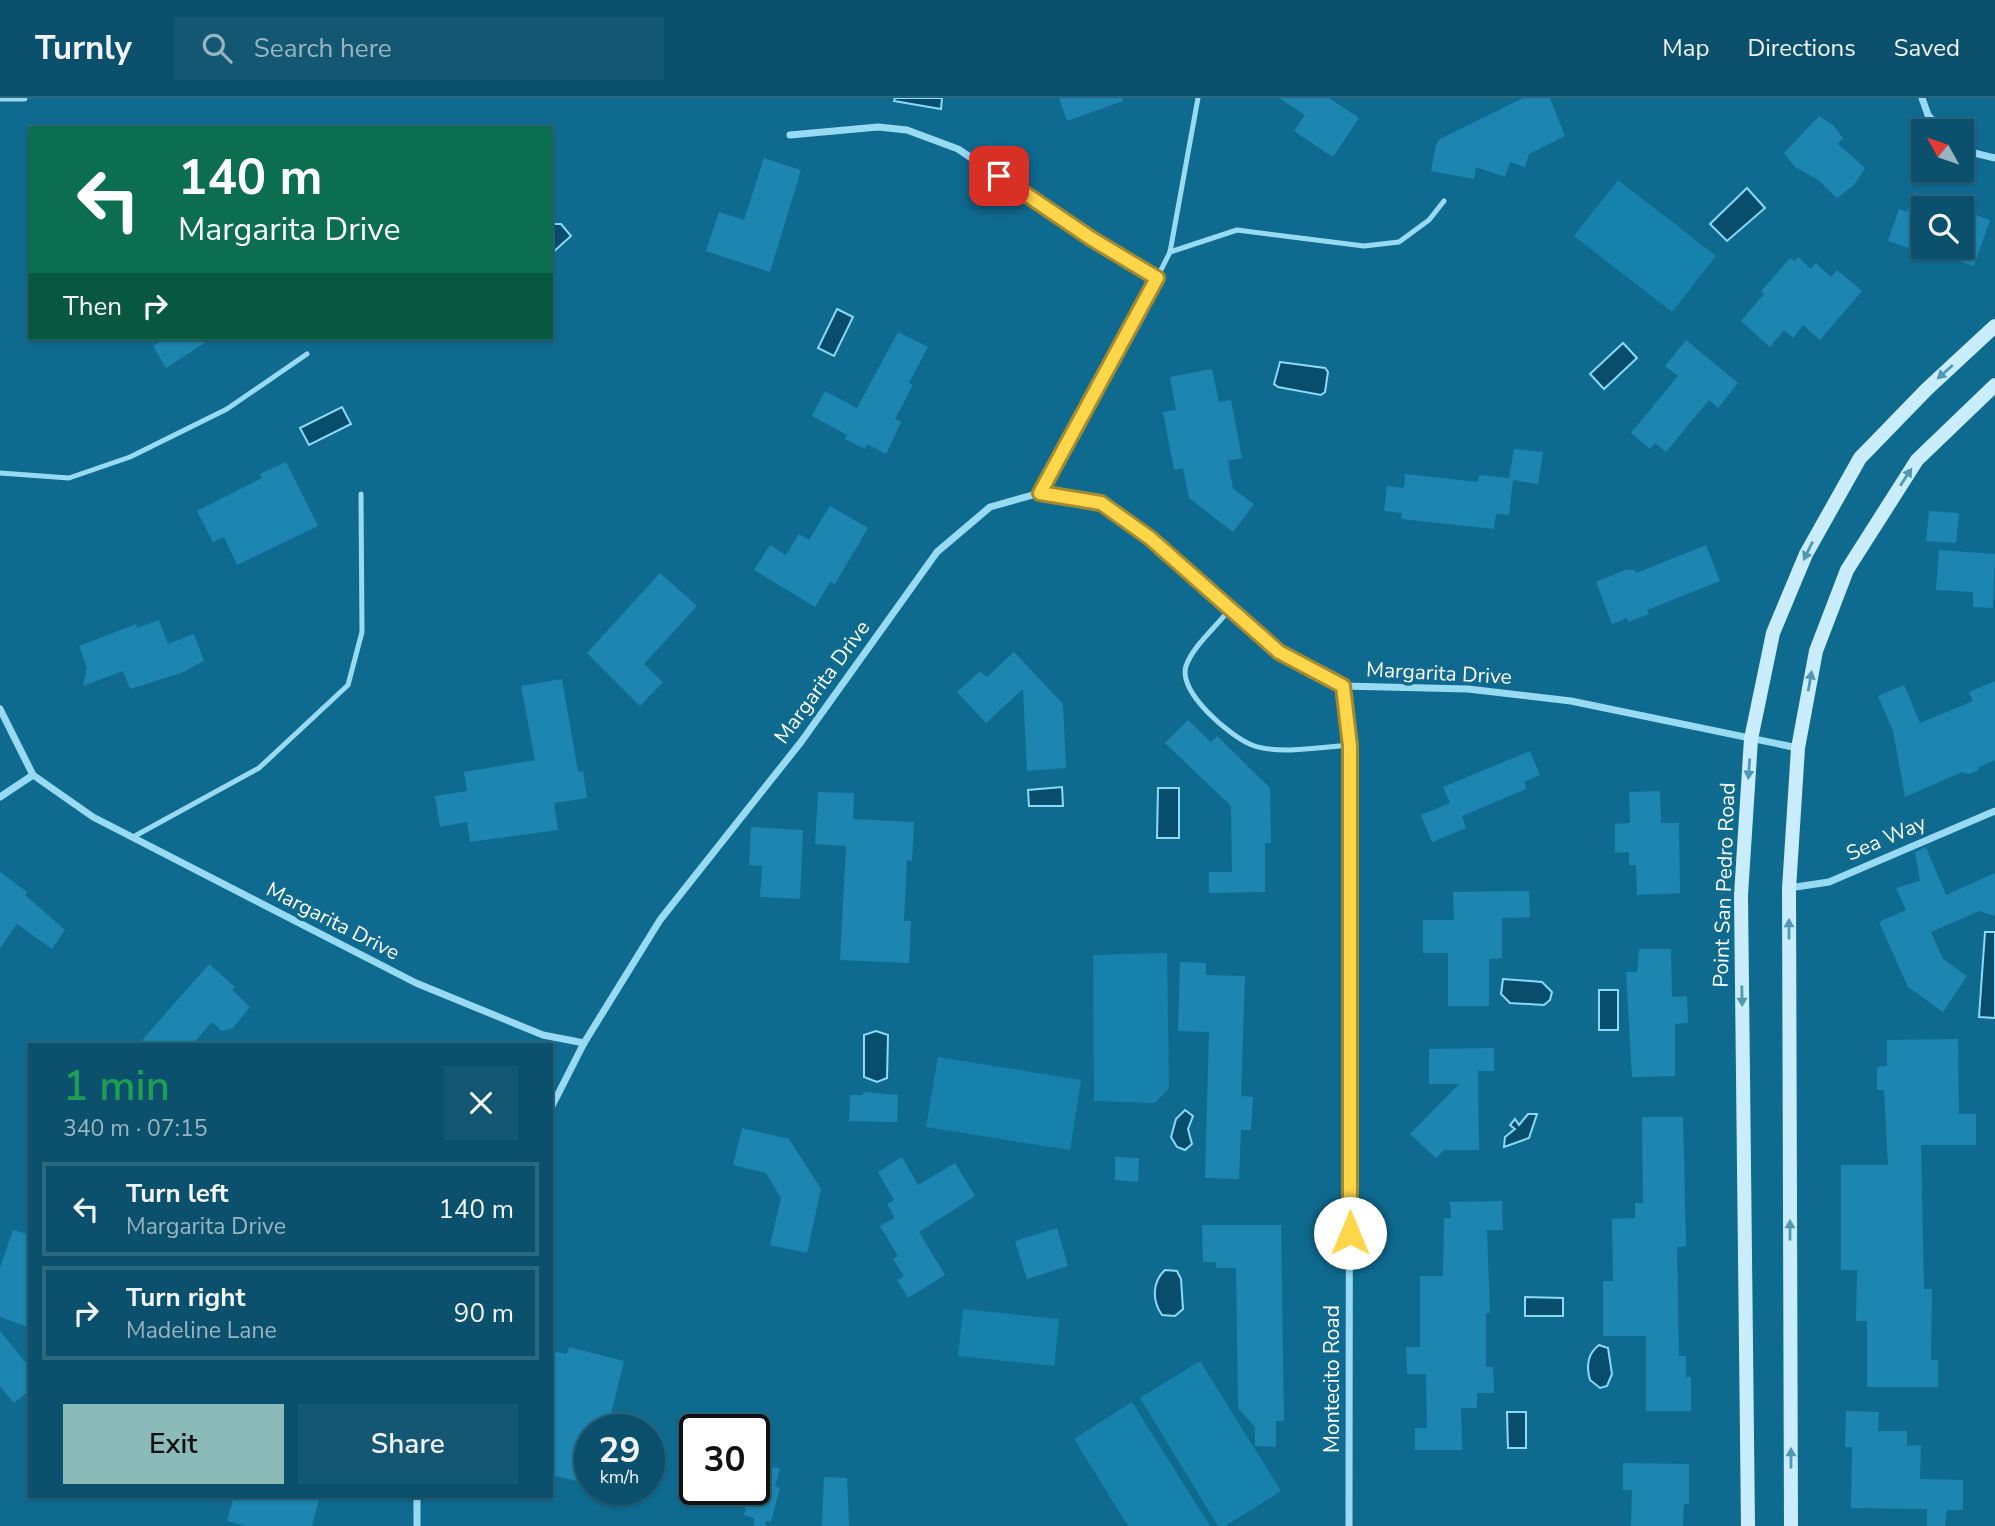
<!DOCTYPE html>
<meta charset="utf-8">
<style>
:root{--surface:#0b506c;--page:#145772;--text:#f1f3f6;--muted:#9ab5c2;--line:#2b677f;--accent:#8bbbb9}
body{margin:0;font-family:"Nunito Sans",sans-serif;background:var(--page);color:var(--text);height:100vh;display:flex;flex-direction:column;font-size:26px;white-space:nowrap}
*{box-sizing:border-box;margin:0}
p{font-size:23px;color:var(--muted)}
.icon{flex:none;width:38px;height:38px;fill:none;stroke:currentColor;stroke-width:2;stroke-linecap:round;stroke-linejoin:round}
.map{position:relative;flex:1;overflow:hidden}
.panel{position:absolute;left:28px;top:945px;width:525px;height:455px;display:flex;flex-direction:column;background:var(--surface);border-radius:0px;box-shadow:0 2px 5px #0004,0 0 0 2px var(--line)}
.panel>*{flex:none}
.hud{position:absolute;left:28px;top:28px;width:525px;height:214px;border-radius:0px;box-shadow:0 2px 5px #0004,0 0 0 2px var(--line);background:#0b6e4f;color:#fff;overflow:hidden}
.needle{width:46px;rotate:310deg}
.tools{position:absolute;left:1911px;top:21px;display:grid;gap:14px}
.tools a{display:grid;place-items:center;width:63px;height:63px;border-radius:0px;background:var(--surface);box-shadow:0 2px 5px #0004,0 0 0 2px var(--line);font-size:35px}
.speed{position:absolute;left:574px;top:1316px;display:flex;gap:14px;font-size:35px;font-weight:700;text-align:center}
.speed>*{display:grid;place-content:center;width:91px;height:91px;border-radius:50%;background:var(--surface);box-shadow:0 2px 5px #0004,0 0 0 2px var(--line);line-height:1}
.speed small{font-size:18px;font-weight:400}
.speed .limit{border:4px solid #111;border-radius:10px;background:#fff;color:#111}
.pin{position:absolute;display:grid;place-items:center;width:60px;height:60px;color:#fff;margin:-30px;border-radius:14px;box-shadow:0 4px 10px #0006}
.me{position:absolute;width:77px;margin:-38px;rotate:0deg;stroke-linejoin:round;filter:drop-shadow(0 0 5px #0008)}
.turn{display:flex;align-items:center;gap:24px;height:147px;padding:0 35px;font-size:32px}
.turn .icon{width:91px;height:91px;stroke-width:2.5}
.turn b{display:block;font-size:49px;line-height:60px}
.then{display:flex;align-items:center;height:66px;padding:0 35px;background:#0003;gap:14px;font-size:26px}
.round{display:grid;place-items:center;flex:none;width:74px;height:74px;border-radius:0px;background:var(--page)}
.overview{display:flex;align-items:center;justify-content:space-between;height:119px;padding:0 35px}
h1{font-size:42px;font-weight:600;line-height:52px;color:#1e9e55}
.primary-button{display:flex;gap:14px;margin-top:auto;padding:14px 35px}
.primary-button a{flex:1;height:80px;border-radius:0px;background:var(--accent);color:#111;font-size:28px;font-weight:600;line-height:80px;text-align:center}
.primary-button a+a{background:var(--page);color:var(--text)}
ul{padding:0;list-style:none}
li{display:flex;align-items:center;gap:21px;height:94px;margin:0 14px 10px;padding:0 21px;border:4px solid var(--line);border-radius:0px}
li div{flex:1}
li b{display:block;font-size:26px}
li em{font-style:normal}
header{display:flex;align-items:center;gap:42px;box-sizing:border-box;height:98px;padding:0 35px;background:var(--surface);border-bottom:2px solid var(--line)}
header strong{font-size:33px}
nav{display:flex;gap:38px;margin-inline-start:auto;font-size:24px}
.search{width:490px;height:63px;background:var(--page);display:flex;align-items:center;gap:18px;box-sizing:border-box;padding:0 24px;border-radius:0px;color:var(--muted);font-size:26px}
.map>svg:first-child{display:block}
.green{fill:#1681ab}
.water{fill:#094d6c;stroke:#8adaf7;stroke-width:2}
.building{fill:#1c86b0}
.lines{fill:none;stroke-linecap:round;stroke-linejoin:round}
.lane{stroke:#99daf3;stroke-width:5}
.street{stroke:#99daf3;stroke-width:7}
.secondary{stroke:#c9edfd;stroke-width:14}
.oneway{fill:#5098b6}
.route-casing{stroke:#a68a30;stroke-width:18}
.route{stroke:#ffd54a;stroke-width:12}
.labels{text-anchor:middle;dominant-baseline:central;stroke-width:7;stroke-linejoin:round;paint-order:stroke}
.street-label{font-size:21px;fill:#fff;stroke:#0f6a90}
</style>
<header>
<strong>Turnly</strong>
<div class="search"><svg class="icon" aria-label="search" viewBox="0 0 24 24"><circle cx="10" cy="10" r="6"/><path d="M15 15l6 6"/></svg>Search here</div>
<nav><a>Map</a><a>Directions</a><a>Saved</a></nav>
</header>
<div class="map">
<svg width="1995" height="1428" viewBox="0 0 1995 1428">
<rect width="100%" height="100%" fill="#0f6a90"/>
<g class="green">
<polygon points="1618,82 1716,158 1672,214 1574,138"/>
<polygon points="1167,855 1169,990 1155,1005 1094,1003 1093,857"/>
<polygon points="938,959 1081,982 1070,1052 926,1029"/>
<polygon points="963,1211 1059,1221 1054,1268 958,1258"/>
<polygon points="1200,1263 1281,1393 1225,1428 1218,1428 1140,1300"/>
<polygon points="1132,1304 1210,1428 1128,1428 1074,1341"/>
</g>
<g class="water">
<polygon points="895,0 942,0 941,11 894,3"/>
<polygon points="1747,90 1765,110 1727,143 1710,126"/>
<polygon points="553,126 561,126 571,138 551,156"/>
<polygon points="837,211 853,219 834,258 818,250"/>
<polygon points="1623,245 1637,260 1604,291 1590,276"/>
<polygon points="1280,264 1325,270 1328,274 1325,294 1321,297 1278,289 1274,286"/>
<polygon points="342,309 351,326 309,347 300,330"/>
<polygon points="1062,689 1063,708 1029,708 1028,692"/>
<polygon points="1158,690 1179,690 1179,740 1157,740"/>
<polygon points="1985,834 1995,834 1995,920 1979,919"/>
<polygon points="1503,881 1542,884 1552,894 1550,902 1544,907 1510,905 1501,896"/>
<rect x="1599" y="892" width="19" height="40"/>
<polygon points="876,933 888,937 887,980 877,984 864,979 864,937"/>
<polygon points="1185,1012 1193,1018 1188,1031 1192,1046 1185,1052 1177,1049 1171,1039 1176,1021"/>
<polygon points="1528,1016 1537,1016 1529,1040 1504,1049 1505,1039 1515,1031 1510,1027 1515,1021 1519,1027"/>
<path d="M 1165,1172 L 1177,1173 L 1181,1181 L 1183,1211 L 1175,1218 L 1162,1217 C 1152,1203 1152,1184 1165,1172 Z"/>
<polygon points="1525,1199 1563,1200 1563,1218 1525,1218"/>
<path d="M 1599,1247 L 1608,1250 L 1612,1276 L 1607,1288 L 1600,1290 L 1590,1282 C 1586,1268 1587,1256 1599,1247 Z"/>
<polygon points="1507,1314 1526,1314 1526,1350 1508,1350"/>
</g>
<g class="building">
<polygon points="1059,0 1122,0 1123,3 1067,23"/>
<polygon points="1279,0 1329,0 1359,20 1333,59 1294,33 1305,17"/>
<polygon points="1523,0 1550,0 1565,38 1529,56 1525,69 1510,64 1505,79 1476,69 1474,81 1431,73 1436,47 1440,41"/>
<polygon points="1819,18 1833,27 1843,40 1838,46 1865,70 1854,87 1837,100 1817,81 1795,69 1784,55"/>
<polygon points="764,60 801,72 770,174 706,153 719,114 744,122"/>
<polygon points="1914,95 1958,110 1923,110 1923,149 1962,149 1962,112 1990,122 1974,168 1911,146 1909,150 1888,143 1899,111 1907,114"/>
<polygon points="1798,159 1811,171 1816,165 1831,179 1837,172 1862,193 1820,242 1803,227 1793,240 1784,232 1770,249 1741,223 1764,196 1761,193 1770,183 1790,160 1795,163"/>
<polygon points="898,234 928,249 909,285 913,287 895,321 901,324 886,356 867,346 865,351 845,341 847,337 812,318 825,293 857,310"/>
<polygon points="166,240 212,240 166,270 153,248"/>
<polygon points="1686,242 1738,285 1718,310 1709,302 1666,354 1655,345 1650,351 1631,335 1678,278 1665,268"/>
<polygon points="1212,271 1219,304 1231,302 1242,360 1228,363 1233,391 1254,406 1233,434 1189,400 1183,370 1174,372 1163,314 1176,312 1170,279"/>
<polygon points="1514,351 1543,354 1538,386 1513,382 1509,417 1496,416 1494,431 1401,421 1402,415 1384,413 1387,388 1404,390 1405,376 1478,384 1479,377 1509,380"/>
<polygon points="286,364 318,428 237,467 224,439 213,444 197,413 262,380 260,376"/>
<polygon points="830,408 868,430 835,486 830,484 815,509 754,472 770,447 786,457 799,436 809,442"/>
<polygon points="1929,413 1959,415 1956,445 1926,443"/>
<polygon points="1706,447 1720,483 1647,512 1649,516 1628,524 1627,520 1612,526 1596,484 1625,472 1635,472 1636,475"/>
<polygon points="1939,452 1995,456 1993,510 1973,509 1973,494 1936,492"/>
<polygon points="660,475 697,508 644,566 663,584 640,608 587,555"/>
<polygon points="159,522 168,546 194,536 204,563 181,575 130,591 123,573 83,588 87,570 79,548 136,526 137,530"/>
<polygon points="1014,554 1063,606 1066,670 1027,673 1023,591 986,625 957,594 980,573 987,579"/>
<polygon points="562,581 578,674 583,673 587,700 554,705 558,732 470,744 467,724 440,729 435,698 467,693 464,674 535,662 521,588"/>
<polygon points="1995,583 1995,662 1979,669 1977,673 1968,676 1962,674 1905,699 1893,633 1878,598 1904,587 1920,625 1973,603 1969,594"/>
<polygon points="1188,622 1211,644 1217,638 1270,690 1271,745 1265,745 1265,794 1209,795 1209,774 1232,774 1231,708 1165,645"/>
<polygon points="1530,653 1540,677 1524,684 1526,691 1462,718 1466,730 1432,744 1421,717 1450,705 1443,689"/>
<polygon points="1660,693 1661,725 1679,725 1680,795 1637,797 1636,767 1629,767 1629,754 1615,755 1615,726 1630,725 1629,694"/>
<polygon points="818,694 854,695 853,721 914,724 912,763 907,762 904,823 911,823 909,865 840,862 846,748 815,746"/>
<polygon points="751,729 803,732 800,801 760,799 762,768 749,767"/>
<polygon points="1926,749 1946,797 1995,775 1995,818 1979,813 1931,834 1943,861 1967,878 1943,914 1908,889 1879,824 1906,812 1896,790 1920,783 1915,754"/>
<polygon points="0,774 27,794 25,797 65,832 52,851 17,826 0,850"/>
<polygon points="1529,793 1530,819 1502,820 1502,860 1489,861 1489,908 1448,908 1448,855 1423,855 1423,822 1454,822 1453,794"/>
<polygon points="1639,851 1671,851 1672,899 1687,898 1688,925 1675,926 1675,978 1632,979 1626,874 1637,874"/>
<polygon points="1180,864 1206,865 1206,877 1245,878 1241,998 1253,999 1251,1032 1241,1032 1239,1081 1205,1080 1209,934 1178,933"/>
<polygon points="209,866 235,889 232,892 250,909 233,930 222,933 212,924 192,947 138,947"/>
<polygon points="1958,941 1959,1016 1976,1016 1976,1047 1921,1047 1924,1191 1932,1191 1931,1262 1938,1262 1938,1289 1867,1289 1867,1223 1856,1223 1857,1172 1841,1172 1841,1067 1888,1067 1884,992 1877,992 1877,969 1887,968 1887,942"/>
<polygon points="1494,950 1494,973 1478,973 1479,1052 1444,1052 1436,1060 1410,1036 1459,986 1429,986 1429,951"/>
<polygon points="863,994 898,997 897,1024 849,1023 850,997 863,997"/>
<polygon points="1642,1019 1683,1019 1686,1148 1677,1149 1679,1258 1686,1258 1686,1279 1691,1279 1691,1313 1646,1313 1646,1238 1603,1238 1603,1183 1613,1183 1612,1121 1635,1120 1635,1105 1643,1105"/>
<polygon points="742,1030 789,1041 821,1091 807,1155 770,1147 781,1100 766,1075 733,1067"/>
<polygon points="902,1059 918,1087 955,1065 975,1098 919,1134 945,1177 908,1200 897,1182 904,1178 893,1161 898,1158 880,1128 895,1120 887,1106 894,1102 878,1074"/>
<polygon points="1115,1059 1139,1060 1138,1084 1115,1082"/>
<polygon points="1502,1103 1503,1132 1487,1132 1490,1215 1486,1215 1486,1269 1493,1269 1494,1295 1477,1295 1477,1310 1461,1310 1462,1352 1415,1352 1415,1330 1427,1330 1426,1276 1407,1276 1406,1249 1420,1249 1420,1178 1443,1178 1444,1120 1451,1120 1450,1104"/>
<polygon points="1202,1127 1281,1127 1284,1323 1276,1323 1276,1349 1255,1348 1255,1329 1238,1310 1236,1170 1216,1170 1216,1164 1203,1164"/>
<polygon points="1057,1130 1068,1168 1027,1181 1015,1143"/>
<polygon points="13,1132 30,1137 30,1230 0,1219 0,1170"/>
<polygon points="0,1233 30,1270 30,1292 14,1305 0,1288"/>
<polygon points="569,1249 624,1263 607,1332 590,1332 590,1386 551,1377 551,1253 567,1256"/>
<polygon points="1846,1313 1879,1314 1878,1333 1907,1333 1907,1348 1921,1347 1920,1381 1963,1382 1963,1412 1947,1412 1945,1428 1927,1428 1927,1411 1851,1410 1852,1349 1845,1349"/>
<polygon points="754,1364 780,1371 775,1388 780,1390 771,1424 766,1423 765,1428 754,1428 754,1420 744,1417 746,1410 702,1398 703,1391 754,1391"/>
<polygon points="1623,1365 1689,1366 1689,1406 1684,1406 1683,1428 1631,1428 1632,1392 1623,1392"/>
<polygon points="824,1379 847,1380 849,1428 822,1428"/>
<polygon points="234,1398 320,1398 312,1428 246,1428 227,1423"/>
</g>
<g class="lines">
<g class="lane">
<polyline points="1170,154 1237,132 1364,148 1399,144 1429,122 1444,103"/>
<polyline points="1157,180 1170,154 1198,0"/>
<polyline points="0,375 69,380 130,359 227,311 307,256"/>
<path d="M 1229,512 C 1216,529 1193,548 1186,568 C 1178,595 1230,638 1252,647 C 1275,657 1325,649 1350,647"/>
<polyline points="133,739 259,670 348,587 362,534 361,396"/>
</g>
<g class="street">
<polyline points="1,0 24,0"/>
<polyline points="1922,0 1928,17 1942,33"/>
<polyline points="790,37 878,29 907,32 958,51 1092,141 1157,180 1040,395"/>
<polyline points="1962,52 1995,60"/>
<polyline points="1343,588 1350,647 1349,1428"/>
<polyline points="0,611 33,677 93,719 416,885 543,937 584,945"/>
<polyline points="0,699 33,677"/>
<polyline points="1789,790 1829,784 1995,713"/>
<polyline points="551,1010 584,945 660,822 801,644 937,454 990,409 1040,395 1101,405 1150,440 1279,554 1343,588 1468,591 1571,603 1798,650"/>
<polyline points="417,1428 417,1398"/>
</g>
<g class="secondary">
<polyline points="1748,1428 1741,797 1751,641 1773,535 1806,456 1860,360 1927,291 1995,228"/>
<polyline points="1791,1428 1789,791 1798,650 1816,553 1847,472 1917,362 1995,287"/>
</g>
</g>
<defs><path id="oneway-solid" d="M-6-.8H1V-3.2L6.5 0L1 3.2V.8H-6Z" transform="scale(1.75)"/></defs>
<g class="oneway">
<use href="#oneway-solid" transform="translate(1945 274) rotate(138)"/>
<use href="#oneway-solid" transform="translate(1906 379) rotate(-57)"/>
<use href="#oneway-solid" transform="translate(1808 453) rotate(116)"/>
<use href="#oneway-solid" transform="translate(1810 583) rotate(-80)"/>
<use href="#oneway-solid" transform="translate(1749 671) rotate(94)"/>
<use href="#oneway-solid" transform="translate(1789 831) rotate(-90)"/>
<use href="#oneway-solid" transform="translate(1742 898) rotate(89)"/>
<use href="#oneway-solid" transform="translate(1790 1132) rotate(-90)"/>
<use href="#oneway-solid" transform="translate(1791 1360) rotate(-90)"/>
</g>
<g class="lines">
<g class="route-casing">
<polyline id="route" points="999,78 1092,141 1157,180 1040,395 1101,405 1150,440 1279,554 1343,588 1350,648 1350,1135"/>
</g>
<use href="#route" class="route"/>
</g>
<g class="labels">
<g class="street-label">
<text transform="translate(1439 575) rotate(3)">Margarita Drive</text>
<text transform="translate(822 584) rotate(-54)">Margarita Drive</text>
<text transform="translate(1886 740) rotate(-23)">Sea Way</text>
<text transform="translate(1724 787) rotate(-88)">Point San Pedro Road</text>
<text transform="translate(333 823) rotate(27)">Margarita Drive</text>
<text transform="translate(1332 1281) rotate(-90)">Montecito Road</text>
</g>
</g>
</svg>
<div class="tools">
<a><svg class="needle" viewBox="-14 -14 28 28"><path d="M0-13l5 13h-10z" fill="#e53935"/><path d="M0 13l5-13h-10z" fill="#9ab5c2"/></svg></a>
<a><svg class="icon" aria-label="search" viewBox="0 0 24 24"><circle cx="10" cy="10" r="6"/><path d="M15 15l6 6"/></svg></a>
</div>
<div class="speed"><div>29<small>km/h</small></div><div class="limit">30</div></div>
<div class="pin" style="left:999px;top:78px;background:#d93025"><svg class="icon" aria-label="arrive" viewBox="0 0 24 24"><path d="M6 21V4h12l-3 4 3 4H6"/></svg></div>
<svg class="me" style="left:1350px;top:1135px" viewBox="-20 -20 40 40"><circle r="19" fill="#fff"/><path d="M0-13L10 11 0 6-10 11z" fill="#ffd54a"/></svg>
<div class="hud">
<div class="turn"><svg class="icon" aria-label="left" viewBox="0 0 24 24"><path d="M17 20v-9H6M10 6l-5 5 5 5"/></svg><div><b>140 m</b>Margarita Drive</div></div>
<div class="then">Then<svg class="icon" aria-label="right" viewBox="0 0 24 24"><path d="M7 20v-9h11M14 6l5 5-5 5"/></svg></div>
</div>
<section class="panel">
<div class="overview"><div><h1>1 min</h1><p>340 m · 07:15</p></div><a class="round"><svg class="icon" aria-label="close" viewBox="0 0 24 24"><path d="M6 6l12 12M18 6L6 18"/></svg></a></div>
<ul>
<li><svg class="icon" aria-label="left" viewBox="0 0 24 24"><path d="M17 20v-9H6M10 6l-5 5 5 5"/></svg><div><b>Turn left</b><p>Margarita Drive</p></div><em>140 m</em></li>
<li><svg class="icon" aria-label="right" viewBox="0 0 24 24"><path d="M7 20v-9h11M14 6l5 5-5 5"/></svg><div><b>Turn right</b><p>Madeline Lane</p></div><em>90 m</em></li>
</ul>
<div class="primary-button"><a>Exit</a><a>Share</a></div>
</section>
</div>
